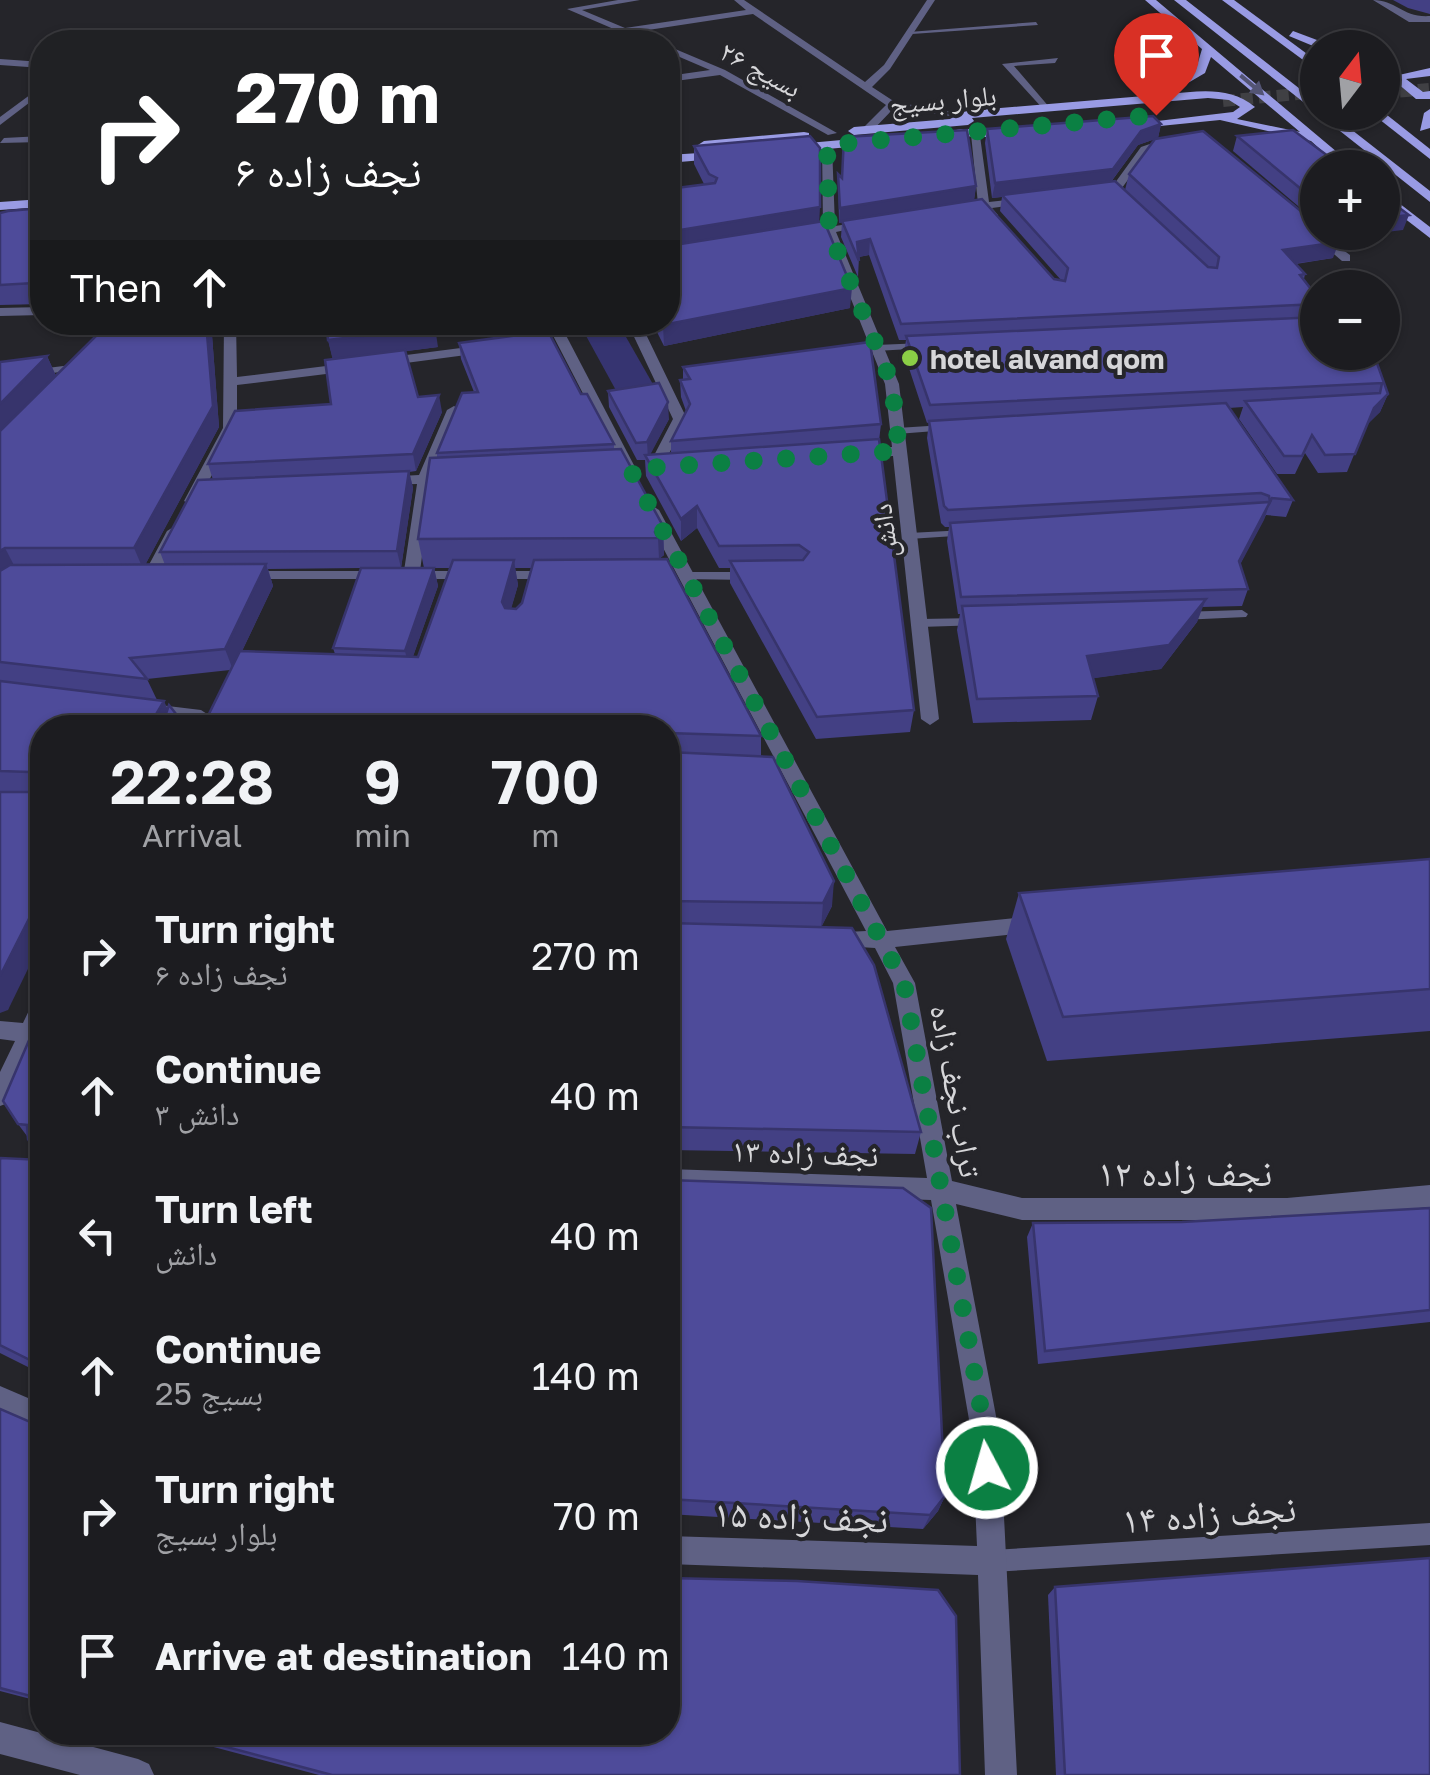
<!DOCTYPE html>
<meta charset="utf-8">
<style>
:root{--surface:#1c1c20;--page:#29292d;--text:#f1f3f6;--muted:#a0a1a5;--line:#3a3a3e}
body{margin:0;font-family:"Golos Text","Noto Naskh Arabic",sans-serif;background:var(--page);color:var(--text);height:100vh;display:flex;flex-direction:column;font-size:38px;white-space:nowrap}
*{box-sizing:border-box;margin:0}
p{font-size:32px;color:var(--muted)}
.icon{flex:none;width:55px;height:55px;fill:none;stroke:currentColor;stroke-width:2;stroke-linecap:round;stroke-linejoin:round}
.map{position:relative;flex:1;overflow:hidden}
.details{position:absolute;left:30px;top:715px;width:650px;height:1030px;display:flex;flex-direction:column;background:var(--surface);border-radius:40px;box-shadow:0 2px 8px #0004,0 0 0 2px var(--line)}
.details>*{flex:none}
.guide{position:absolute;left:30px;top:30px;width:650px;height:305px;border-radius:40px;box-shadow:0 2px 8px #0004,0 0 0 2px var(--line);background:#202124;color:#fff;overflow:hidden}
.needle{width:65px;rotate:16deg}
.fabs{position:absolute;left:1300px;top:30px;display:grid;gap:20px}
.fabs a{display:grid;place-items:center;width:100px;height:100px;border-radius:50%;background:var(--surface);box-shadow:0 2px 8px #0004,0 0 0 2px var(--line);font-size:50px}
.pin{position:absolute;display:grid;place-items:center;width:85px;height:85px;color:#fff;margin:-102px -42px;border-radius:50% 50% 50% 0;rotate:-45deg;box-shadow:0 0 10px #0007}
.pin .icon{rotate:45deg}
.me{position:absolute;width:110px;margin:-55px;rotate:354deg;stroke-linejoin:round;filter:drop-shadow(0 0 8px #0008)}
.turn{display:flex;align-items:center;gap:35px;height:210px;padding:0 40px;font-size:45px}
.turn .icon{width:130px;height:130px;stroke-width:2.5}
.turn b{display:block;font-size:70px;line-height:85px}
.then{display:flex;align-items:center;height:95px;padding:0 40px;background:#0003;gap:20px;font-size:38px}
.eta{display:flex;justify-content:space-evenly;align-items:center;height:170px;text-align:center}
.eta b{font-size:60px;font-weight:600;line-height:70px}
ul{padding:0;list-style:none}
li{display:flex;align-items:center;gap:30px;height:140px;padding:0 40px}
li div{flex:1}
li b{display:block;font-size:38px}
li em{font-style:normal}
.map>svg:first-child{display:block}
.green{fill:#363471}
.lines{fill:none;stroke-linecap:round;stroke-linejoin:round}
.primary-tunnel{stroke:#404044;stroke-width:12;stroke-dasharray:12 6;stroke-linecap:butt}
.service{fill:#5f6184;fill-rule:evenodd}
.minor{fill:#5f6184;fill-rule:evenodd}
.primary{fill:#999be4;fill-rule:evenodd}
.wall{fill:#434084;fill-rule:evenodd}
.shaded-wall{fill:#37346c}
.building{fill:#4e4b9a;stroke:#37346c;stroke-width:2.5}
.oneway{fill:#535474}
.route{stroke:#0b8043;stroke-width:18;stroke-dasharray:0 32.4}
.poi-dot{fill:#8bce46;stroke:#25252a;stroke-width:4}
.labels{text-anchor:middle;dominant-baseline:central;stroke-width:8;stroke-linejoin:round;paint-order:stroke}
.far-street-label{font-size:28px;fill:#d6d6d9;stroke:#25252a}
.far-poi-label{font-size:28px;font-weight:bold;fill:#d6d6d9;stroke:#25252a;text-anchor:start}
.street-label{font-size:32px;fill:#d6d6d9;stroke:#25252a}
.near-street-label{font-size:38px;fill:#d6d6d9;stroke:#25252a}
</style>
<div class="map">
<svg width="1430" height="1775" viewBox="0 0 1430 1775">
<rect width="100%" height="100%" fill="#25252a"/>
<polygon class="green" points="579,323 618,323 662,400 624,405"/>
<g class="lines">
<g class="primary-tunnel">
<polyline points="1382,93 1429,89"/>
<polyline points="1223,101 1318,92"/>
</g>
<g class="service">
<polygon points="1036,22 1038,25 912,34 909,32"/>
<polygon points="924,343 927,344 927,348 876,351 871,348 876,345"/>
<polygon points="79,364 83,365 83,369 0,380 0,374"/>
<polygon points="944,425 948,426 948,430 897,434 892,431 897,428"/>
<polygon points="966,530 970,531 970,535 909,539 903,536 909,533"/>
<polygon points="687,572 749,572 755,576 749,580 683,579 681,576"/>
<polygon points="1242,610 1248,614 1246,617 1181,620 1175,616 1181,612"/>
<polygon points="978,618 982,619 982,625 920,627 914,623 920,619"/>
<polygon points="1430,1523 1430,1545 992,1572 984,1569 981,1561 984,1553 992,1550"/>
</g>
<g class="minor">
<polygon points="618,0 640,0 582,10 625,28 746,10 734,0 744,0 865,82 884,65 927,0 935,0 890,69 872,87 895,102 970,115 965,118 894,108 871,132 863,132 863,128 886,105 753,14 635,32 656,42 644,42 567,9"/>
<path d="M 1373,0 C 1396,0 1403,18 1430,16 L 1430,22 L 1409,22 Z"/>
<polygon points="668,46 725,70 837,133 828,135 720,75 668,82 668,76 710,70 668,52"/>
<polygon points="1058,58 1055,63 1014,66 1050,108 1045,111 1002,64"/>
<polygon points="0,59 42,62 42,68 0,65"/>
<polygon points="42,86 42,93 0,125 0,117"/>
<polygon points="971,134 980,136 989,202 1026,198 1032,201 1030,203 992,208 998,215 992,218 981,210 957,211 957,207 978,204"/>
<polygon points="42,136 42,142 0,143 4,138"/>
<polygon points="1173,136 1177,141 1149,151 1119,192 1094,195 1089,192 1112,187 1141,147"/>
<polygon points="827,142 832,145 835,226 868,221 874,224 836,232 899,384 939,719 930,725 921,719 893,456 853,458 846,454 853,450 892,447 885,384 825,234 803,237 797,234 823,227 822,145"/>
<polygon points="1317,231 1350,255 1350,261 1342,261 1313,236 1311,234"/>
<polygon points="42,307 42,315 0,316 0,308"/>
<polygon points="224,322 236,322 237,377 350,363 357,367 350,371 237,385 237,428 198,501 191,505 184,501 223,428"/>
<polygon points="546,322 559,322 637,471 635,474 623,471"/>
<polygon points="627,322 640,322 687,419 662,467 655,471 648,467 673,419"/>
<polygon points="484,345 489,346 489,352 383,366 376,362 383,358"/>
<polygon points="454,406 461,410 434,474 454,474 461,478 454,482 432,483 420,571 554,571 560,573 560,579 237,579 235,576 243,571 404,571 417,484 383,485 376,481 383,477 419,475 447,410"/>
<polygon points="651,505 659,510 887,931 1035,916 1042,918 1045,924 1042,930 1035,932 895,947 915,983 952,1181 1022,1198 1287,1198 1430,1185 1430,1207 1287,1220 1022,1220 956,1204 1000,1437 1017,1775 985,1775 978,1575 668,1564 668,1536 977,1546 972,1437 931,1200 668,1191 668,1169 927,1178 893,983 875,948 827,945 824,939 827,933 866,931 643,510"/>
<polygon points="175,526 183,531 159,576 157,579 145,579 143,576 167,531"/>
<polygon points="151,704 201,710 210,716 205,728 187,728 190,721 145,714 142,710"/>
<polygon points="42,997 42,1028 8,1103 0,1106 0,1072 15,1041 0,1039 0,1021 23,1023 34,1000"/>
<polygon points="0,1386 42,1404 42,1431 0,1413"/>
<polygon points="0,1722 138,1759 149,1764 154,1775 80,1775 0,1754"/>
</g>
<g class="primary">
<path d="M 1145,0 L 1156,0 L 1356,168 L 1341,168 L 1311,141 L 1220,120 L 1130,129 L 1124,125 L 1233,112 L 1240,107 L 1229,100 L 1208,98 L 972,118 L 974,121 L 968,125 L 854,135 L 848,131 L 854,127 L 950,119 L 965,111 L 1156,95 L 1157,90 L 1196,69 L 1202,49 ZM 1211,57 L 1300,132 L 1237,119 L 1255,107 C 1230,86 1199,91 1169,94 L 1205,73 Z"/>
<polygon points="1174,0 1186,0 1318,103 1318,112 1329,112 1430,191 1430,202"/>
<polygon points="1222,0 1234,0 1318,62 1318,71"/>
<polygon points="1293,31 1333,46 1334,48 1318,48 1289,36"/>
<polygon points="1430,68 1430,76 1406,79 1423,92 1430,91 1430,99 1416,99 1390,77"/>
<polygon points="1430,109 1430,128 1420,131 1424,113"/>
<polygon points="1382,111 1430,149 1430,159 1370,112"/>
<polygon points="961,129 1020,130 1026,134 1020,138 956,136 956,130"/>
<polygon points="804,132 809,133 809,139 704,149 698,145 704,141"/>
<polygon points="875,137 881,141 880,144 786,153 779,149 786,145"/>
<polygon points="731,151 731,157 726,158 668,163 668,155"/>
<polygon points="1382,190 1430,227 1430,238 1382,201"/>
<polygon points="42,199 42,207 0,210 0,202"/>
</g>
</g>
<g class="wall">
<polygon points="1393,0 1430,0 1430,14 1408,8"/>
<polygon points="1161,124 1158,138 1138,145 1111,182 1183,244 1125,190 1129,174 1333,258 1296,264 1305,274 1304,279 1318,298 1318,352 1373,352 1388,394 1380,412 1366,425 1347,472 1318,473 1305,453 1295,474 1277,474 1239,419 1243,407 1229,408 1293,500 1286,517 1266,515 1240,564 1248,589 1242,606 1202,607 1197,622 1161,669 1093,678 1098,696 1091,720 973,723 957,630 960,614 958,614 947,541 949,527 945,527 941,523 927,438 929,422 927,423 904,353 906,340 899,340 869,255 859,257 858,277 841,237 842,222 839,223 838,174 841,178 976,186 974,200 1054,279 1061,280 1000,211 1002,197 992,198 985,143 987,129"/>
<polygon points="1237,136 1318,168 1318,223 1233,151"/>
<polygon points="694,146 819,222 850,308 664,346 652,322 668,322 704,184 694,164"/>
<polygon points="42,208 42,304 0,305 0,213"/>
<path d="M 110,322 L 211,322 L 219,427 L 145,565 L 165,565 L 160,552 L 213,480 L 208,464 L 331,404 L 333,359 L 328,340 L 438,347 L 406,351 L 418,397 L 442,412 L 416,471 L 409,472 L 413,488 L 401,568 L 424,568 L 418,539 L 437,457 L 437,453 L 474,392 L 461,359 L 459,343 L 581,394 L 614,444 L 614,449 L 663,526 L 664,555 L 659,559 L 761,736 L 761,756 L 832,906 L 821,927 L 921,1132 L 915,1154 L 668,1150 L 668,728 L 230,670 L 147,679 L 157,700 L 187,728 L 42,728 L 8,1010 L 0,792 L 0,362 L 47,356 L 56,376 ZM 361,568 L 333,648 L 335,654 L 242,651 L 273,586 L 268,569 ZM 434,568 L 450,568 L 418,657 L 413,656 L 438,586 ZM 515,568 L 532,568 L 522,603 L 516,609 L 511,608 L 518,585 Z"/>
<polygon points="683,367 881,424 879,441 914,710 910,732 816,739 730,583 730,568 719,568 697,528 681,541 646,476 645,460 637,460 609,407 608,391 669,419 650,454 671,453 671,441 686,411 681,397 680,380 683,380"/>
<polygon points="1430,859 1430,1031 1047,1061 1006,939 1019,893"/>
<polygon points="42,1010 42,1374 0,1353 0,1160 41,1160 27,1136 18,1124"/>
<polygon points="668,1180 945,1496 938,1511 923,1529 668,1514"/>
<polygon points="1430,1208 1430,1322 1038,1364 1027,1237 1033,1223 1182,1222"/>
<polygon points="0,1409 42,1427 42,1702 0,1691"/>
<polygon points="1055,1587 1430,1775 1056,1775 1048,1595"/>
<polygon points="157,1732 668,1732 960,1775 319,1775"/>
</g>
<g class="shaded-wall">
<polygon points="1161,124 1158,138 1138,145 1110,183 992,198 995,183"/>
<polygon points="976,186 974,201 839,223 840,208"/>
<polygon points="820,207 819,226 668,251 668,232"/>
<polygon points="1409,215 1403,230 1336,238 1338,232 1382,232 1382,218"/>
<polygon points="870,239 869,255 858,257 857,242"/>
<polygon points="1339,242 1333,258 1278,266 1283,250"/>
<polygon points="852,288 850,308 664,346 663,325"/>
<polygon points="206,322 211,322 219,427 143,569 134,548"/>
<polygon points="435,327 438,347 333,361 328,340"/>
<polygon points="47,356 56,376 0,435 0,404"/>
<polygon points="1388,394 1380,412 1366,426 1374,408"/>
<polygon points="439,395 442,412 416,471 413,454"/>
<polygon points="668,402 669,419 648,459 647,442"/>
<polygon points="409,471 413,488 401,568 397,551"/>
<polygon points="1270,502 1264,520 1233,578 1239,561"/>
<polygon points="697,506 697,528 681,541 681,519"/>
<polygon points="663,526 664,555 659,559 658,538 655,532"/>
<polygon points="5,548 16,569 0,578 0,551"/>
<polygon points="514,560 518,585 506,627 502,602"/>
<polygon points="266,564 273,586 233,670 225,649"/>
<polygon points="434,568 438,586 409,668 405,651"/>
<polygon points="1206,599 1197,622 1161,669 1081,680 1087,656"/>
<polygon points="164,701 174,723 171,728 148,728"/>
<polygon points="834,881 832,906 821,928 823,903"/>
<polygon points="42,893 42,940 8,1010 0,1013 0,976"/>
<polygon points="945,1496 938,1511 923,1529 930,1515"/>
</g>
<g class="building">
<polygon points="1153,116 1161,124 1141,131 1113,169 995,183 987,129"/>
<polygon points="967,130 976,186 840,208 838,174 842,178 844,137"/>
<polygon points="1293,130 1344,168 1318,168 1318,203 1237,136"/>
<polygon points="1203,131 1318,225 1318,232 1327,232 1339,242 1283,250 1305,274 1300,275 1318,298 1318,304 901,324 870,239 857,242 859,261 842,221 982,199 1054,279 1065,281 1068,268 1002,195 1115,181 1208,267 1217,268 1219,257 1129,174 1155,139"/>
<polygon points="810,136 820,148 820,207 668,232 668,189 715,183 717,178 709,174 694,146"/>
<polygon points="1382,195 1409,215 1382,218"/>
<polygon points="42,208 42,287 38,287 34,283 0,285 0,213 8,211"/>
<polygon points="824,221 852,288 663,325 662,322 668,322 668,246"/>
<polygon points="1318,317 1318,352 1373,352 1388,394 1374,408 1355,454 1325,455 1312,435 1302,456 1284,456 1245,401 1380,393 1382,383 930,405 906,336"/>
<polygon points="110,322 206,322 213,406 134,548 5,548 0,551 0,431"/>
<polygon points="326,322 434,322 435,327 328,340"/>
<polygon points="548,331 581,394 587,394 614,444 437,453 462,393 478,392 459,343"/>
<polygon points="870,342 881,424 671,441 690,404 680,380 690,379 683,367"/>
<polygon points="405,350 418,397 439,395 413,454 208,464 235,411 331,404 325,360"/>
<polygon points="47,356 0,404 0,362"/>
<polygon points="659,383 668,402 647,442 636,443 608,391"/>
<polygon points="1226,403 1293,500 1272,498 1270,502 1269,496 1261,493 948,510 944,506 929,421"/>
<polygon points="879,439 914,710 817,717 730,561 803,560 809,552 799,545 719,546 697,506 681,519 645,455"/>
<polygon points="621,449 663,526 655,532 658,538 418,539 430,458"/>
<polygon points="409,471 397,551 160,552 198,480"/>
<polygon points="1270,502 1239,561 1248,589 961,597 950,523"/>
<polygon points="667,559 761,736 668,733 668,728 202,728 240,651 418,657 453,560 514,560 502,602 505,608 516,609 522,603 534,560"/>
<polygon points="266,564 225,649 130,658 147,679 0,662 0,571 10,565"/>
<polygon points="361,568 434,568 405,651 333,648"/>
<polygon points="1206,599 1169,645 1087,656 1098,696 977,699 962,606"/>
<polygon points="0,681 164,701 148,728 42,728 42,893 0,976 0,792 32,792 34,776 30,772 0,771"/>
<polygon points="169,705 187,728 161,728"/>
<polygon points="668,752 773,757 834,881 823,903 668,901"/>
<polygon points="1430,859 1430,989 1063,1017 1019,893"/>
<polygon points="668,923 852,928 874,965 921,1132 668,1127"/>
<polygon points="42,1010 42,1366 0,1345 0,1160 1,1158 41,1160 28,1139 27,1125 18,1124 3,1101"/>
<polygon points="668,1180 903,1188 931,1208 945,1496 930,1515 668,1499"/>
<polygon points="1430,1208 1430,1310 1045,1351 1033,1223 1182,1222"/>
<polygon points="0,1409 42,1427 42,1699 0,1688"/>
<polygon points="1430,1558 1430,1775 1065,1775 1055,1587"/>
<polygon points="668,1578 797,1581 938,1590 956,1616 960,1775 332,1775 170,1732 668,1732"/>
</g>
<defs><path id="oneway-solid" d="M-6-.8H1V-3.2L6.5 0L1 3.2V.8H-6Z" transform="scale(2.5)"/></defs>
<use class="oneway" href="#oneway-solid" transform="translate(1252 85) rotate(40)"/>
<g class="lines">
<polyline class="route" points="987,1468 986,1437 904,983 630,469 899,451 892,384 829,230 827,145 1156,115"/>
</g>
<circle class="poi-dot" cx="910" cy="358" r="10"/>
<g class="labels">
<g class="far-street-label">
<text transform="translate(761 69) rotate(28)">بسیج ۲۶</text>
<text transform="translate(943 99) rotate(-5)">بلوار بسیج</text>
<text transform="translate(884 531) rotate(-97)">دانش</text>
</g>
<g class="far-poi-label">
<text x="930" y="358">hotel alvand qom</text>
</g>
<g class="street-label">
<text transform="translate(957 1091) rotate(80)">تراب نجف زاده</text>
<text transform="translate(805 1152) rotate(2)">نجف زاده ۱۳</text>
</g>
<g class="near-street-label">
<text x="1185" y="1171">نجف زاده ۱۲</text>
<text transform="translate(1209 1513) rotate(-4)">نجف زاده ۱۴</text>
<text transform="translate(801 1515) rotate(2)">نجف زاده ۱۵</text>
</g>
</g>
</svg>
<div class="fabs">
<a><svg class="needle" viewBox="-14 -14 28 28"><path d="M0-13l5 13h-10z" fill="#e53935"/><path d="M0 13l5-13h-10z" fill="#a0a1a5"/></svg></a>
<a>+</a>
<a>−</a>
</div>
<div class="pin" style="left:1156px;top:115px;background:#d93025"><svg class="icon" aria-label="arrive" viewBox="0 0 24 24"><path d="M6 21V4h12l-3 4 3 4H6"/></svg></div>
<svg class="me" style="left:987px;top:1468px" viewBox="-20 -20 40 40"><circle r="17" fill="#0b8043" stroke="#fff" stroke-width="3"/><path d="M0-11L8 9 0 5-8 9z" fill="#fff"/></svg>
<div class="guide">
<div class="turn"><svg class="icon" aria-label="right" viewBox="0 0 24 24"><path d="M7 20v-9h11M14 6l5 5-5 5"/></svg><div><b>270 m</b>نجف زاده ۶</div></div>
<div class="then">Then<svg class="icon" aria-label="ahead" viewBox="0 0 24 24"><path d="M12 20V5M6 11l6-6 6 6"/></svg></div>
</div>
<section class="details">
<div class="eta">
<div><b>22:28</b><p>Arrival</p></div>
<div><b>9</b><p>min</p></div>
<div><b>700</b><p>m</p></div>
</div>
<ul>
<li><svg class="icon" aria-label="right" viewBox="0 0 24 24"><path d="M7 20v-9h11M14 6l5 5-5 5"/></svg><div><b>Turn right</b><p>نجف زاده ۶</p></div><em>270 m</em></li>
<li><svg class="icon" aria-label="ahead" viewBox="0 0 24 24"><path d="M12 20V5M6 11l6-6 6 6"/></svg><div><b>Continue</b><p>دانش ۳</p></div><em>40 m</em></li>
<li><svg class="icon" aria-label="left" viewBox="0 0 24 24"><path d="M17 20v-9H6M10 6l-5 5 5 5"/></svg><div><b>Turn left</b><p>دانش</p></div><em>40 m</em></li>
<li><svg class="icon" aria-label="ahead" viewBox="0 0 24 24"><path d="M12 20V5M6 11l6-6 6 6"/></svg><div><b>Continue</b><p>بسیج 25</p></div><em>140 m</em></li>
<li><svg class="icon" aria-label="right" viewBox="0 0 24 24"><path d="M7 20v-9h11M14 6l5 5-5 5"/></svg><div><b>Turn right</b><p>بلوار بسیج</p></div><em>70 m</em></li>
<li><svg class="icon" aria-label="arrive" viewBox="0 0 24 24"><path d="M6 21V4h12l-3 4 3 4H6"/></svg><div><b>Arrive at destination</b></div><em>140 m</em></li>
</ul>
</section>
</div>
